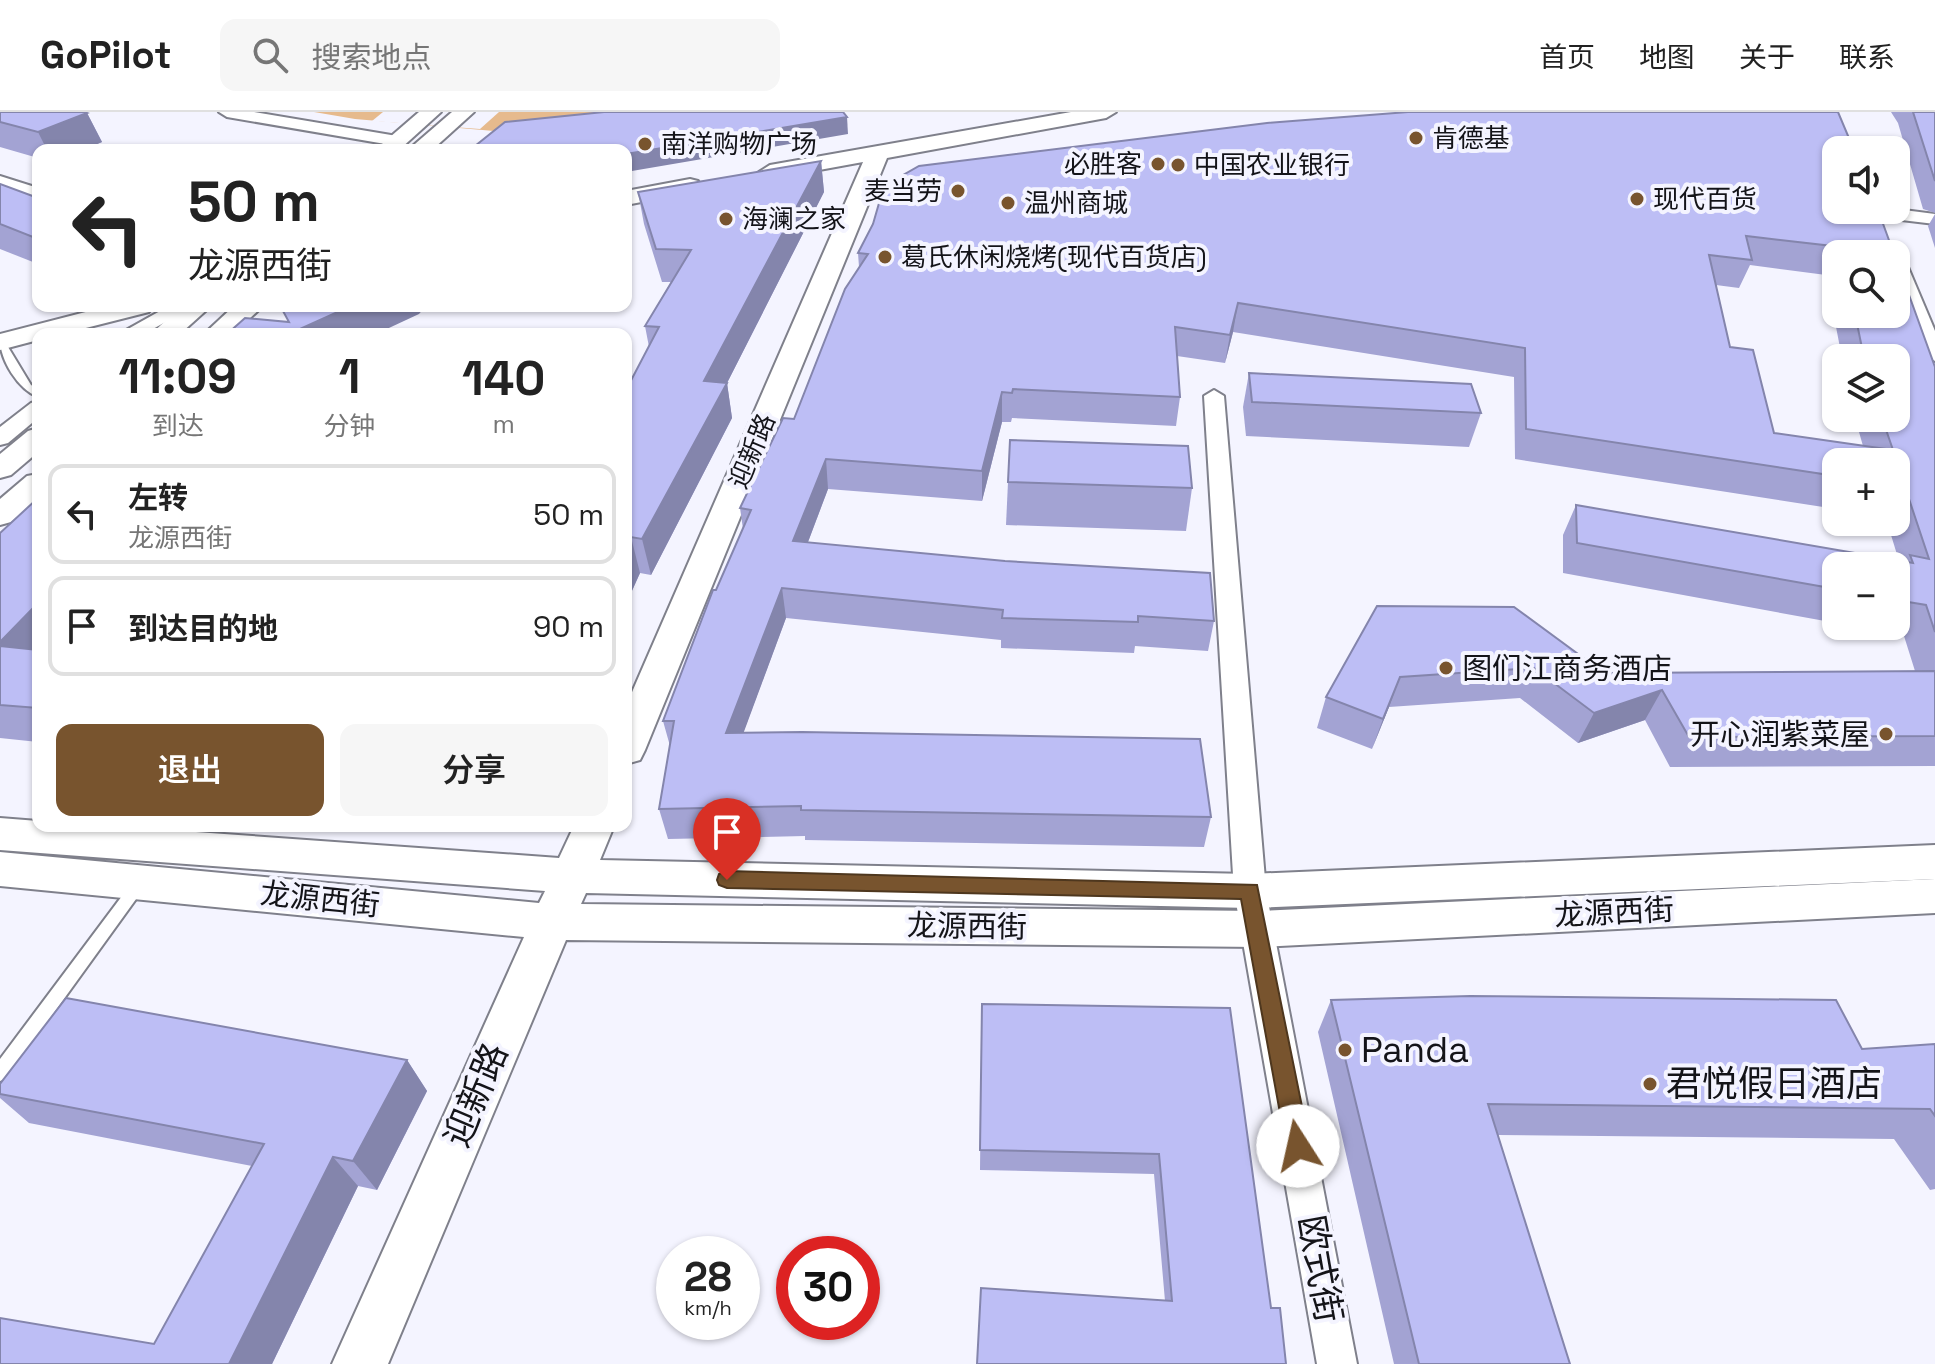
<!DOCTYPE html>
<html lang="zh">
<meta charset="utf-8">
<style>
:root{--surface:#fff;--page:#f6f6f6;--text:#222;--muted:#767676;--line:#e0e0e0;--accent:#78542e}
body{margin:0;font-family:"Space Grotesk","Noto Sans SC",sans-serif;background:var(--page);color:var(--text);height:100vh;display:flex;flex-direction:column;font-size:30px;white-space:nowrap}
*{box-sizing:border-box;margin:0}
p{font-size:26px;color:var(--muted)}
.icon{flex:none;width:44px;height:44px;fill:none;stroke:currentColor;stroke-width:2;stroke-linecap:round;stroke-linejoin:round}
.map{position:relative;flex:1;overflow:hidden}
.sheet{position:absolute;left:32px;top:216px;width:600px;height:504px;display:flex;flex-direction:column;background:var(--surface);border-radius:16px;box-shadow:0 2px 6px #0004}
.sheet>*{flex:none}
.hud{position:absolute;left:32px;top:32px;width:600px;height:168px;border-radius:16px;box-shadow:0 2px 6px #0004;background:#fff;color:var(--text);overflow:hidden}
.fabs{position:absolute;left:1822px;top:24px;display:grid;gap:16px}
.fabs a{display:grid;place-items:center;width:88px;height:88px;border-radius:16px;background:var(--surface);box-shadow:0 2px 6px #0004;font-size:40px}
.speed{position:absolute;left:656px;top:1124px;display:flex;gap:16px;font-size:40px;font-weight:700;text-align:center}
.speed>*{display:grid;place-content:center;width:104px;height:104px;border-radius:50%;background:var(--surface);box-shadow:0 2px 6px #0004;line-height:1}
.speed small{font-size:20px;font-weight:400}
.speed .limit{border:12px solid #d22;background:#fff;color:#111}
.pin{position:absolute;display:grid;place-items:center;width:68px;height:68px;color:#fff;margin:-82px -34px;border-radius:50% 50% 50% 0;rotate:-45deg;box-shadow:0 0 8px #0007}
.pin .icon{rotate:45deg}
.me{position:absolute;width:88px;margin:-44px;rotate:350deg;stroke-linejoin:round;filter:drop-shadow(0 0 6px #0008)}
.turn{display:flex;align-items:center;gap:28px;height:168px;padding:0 24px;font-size:36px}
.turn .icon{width:104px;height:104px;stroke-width:2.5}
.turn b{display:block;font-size:56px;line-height:68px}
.eta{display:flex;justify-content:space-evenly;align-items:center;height:136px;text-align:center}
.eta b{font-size:48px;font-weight:600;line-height:56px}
.button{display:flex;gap:16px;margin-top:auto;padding:16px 24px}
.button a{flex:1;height:92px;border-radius:16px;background:var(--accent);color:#fff;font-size:32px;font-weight:600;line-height:92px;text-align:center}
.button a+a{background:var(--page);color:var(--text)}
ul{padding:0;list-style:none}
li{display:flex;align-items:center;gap:24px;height:100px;margin:0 16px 12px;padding:0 8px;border:4px solid var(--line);border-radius:16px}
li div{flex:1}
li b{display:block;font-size:30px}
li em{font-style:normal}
header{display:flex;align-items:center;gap:48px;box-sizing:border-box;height:112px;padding:0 40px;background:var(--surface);border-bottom:2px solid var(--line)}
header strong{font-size:38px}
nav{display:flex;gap:44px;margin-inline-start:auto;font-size:28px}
.search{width:560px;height:72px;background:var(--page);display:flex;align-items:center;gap:20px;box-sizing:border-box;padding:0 28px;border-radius:16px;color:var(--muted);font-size:30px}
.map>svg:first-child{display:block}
.water{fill:#e6ba8d}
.pier{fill:#f4f4ff}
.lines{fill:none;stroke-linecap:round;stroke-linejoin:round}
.lane-casing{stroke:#7f808b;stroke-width:4}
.street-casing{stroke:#7f808b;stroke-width:4}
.secondary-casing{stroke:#7f808b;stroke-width:4}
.lane{fill:#fff;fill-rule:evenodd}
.street{fill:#fff;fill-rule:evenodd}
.secondary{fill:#fff;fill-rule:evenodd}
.wall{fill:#a3a3d3;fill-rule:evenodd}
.shaded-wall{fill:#8485ac}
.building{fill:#bdbef5;stroke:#8485ac;stroke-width:2}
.route{fill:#78542e;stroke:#4e371e;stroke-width:2}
.poi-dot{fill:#78542e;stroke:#f4f4ff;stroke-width:3}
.labels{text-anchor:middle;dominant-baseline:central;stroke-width:8;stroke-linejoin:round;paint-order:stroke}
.far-poi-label{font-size:26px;fill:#141419;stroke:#f4f4ff;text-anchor:start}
.far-street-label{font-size:26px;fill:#141419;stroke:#f4f4ff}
.poi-label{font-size:30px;fill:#141419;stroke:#f4f4ff;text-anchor:start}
.street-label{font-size:30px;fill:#141419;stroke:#f4f4ff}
.near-poi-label{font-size:36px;fill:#141419;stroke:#f4f4ff;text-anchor:start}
.near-street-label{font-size:36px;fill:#141419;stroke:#f4f4ff}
</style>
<header>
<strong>GoPilot</strong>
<div class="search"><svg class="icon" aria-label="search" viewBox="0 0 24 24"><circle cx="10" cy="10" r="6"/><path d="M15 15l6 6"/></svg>搜索地点</div>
<nav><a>首页</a><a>地图</a><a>关于</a><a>联系</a></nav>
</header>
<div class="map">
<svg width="1935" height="1252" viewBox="0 0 1935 1252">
<rect width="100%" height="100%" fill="#f4f4ff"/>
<polygon class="water" points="314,0 713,0 494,19 355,7"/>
<polygon class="pier" points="383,0 499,0 480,17 372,9"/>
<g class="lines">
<g class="lane-casing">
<g id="lane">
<path d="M 0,227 L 5,230 L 31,273 L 38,277 L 38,285 C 18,277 0,248 0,227 Z"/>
<polygon points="139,766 144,768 147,772 144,776 6,967 0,969 0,947 134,768"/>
</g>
</g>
<g class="street-casing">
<g id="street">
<polygon points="219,0 254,0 397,24 405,29 397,34 227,5"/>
<polygon points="1896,97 1935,102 1935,112 1876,105 1867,100"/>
<polygon points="1896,143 1905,148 1935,219 1935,249 1925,243 1896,171"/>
<polygon points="169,194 194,194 144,222 119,222"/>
<polygon points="1214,278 1224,284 1266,779 1357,1252 1317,1252 1234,779 1204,284"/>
<polygon points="38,289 38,306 8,331 0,333 0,315 31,291"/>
</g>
</g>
<g class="secondary-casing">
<g id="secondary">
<polygon points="419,0 441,0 399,38 375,38"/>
<polygon points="452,0 474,0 432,38 408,38"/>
<polygon points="1071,0 1116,0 1106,6 887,46 645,638 640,648 626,652 626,594 863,50 770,67 759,60 770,53"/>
<polygon points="0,64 38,76 38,91 0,79"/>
<polygon points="690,67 698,69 701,74 698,79 626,93 626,79"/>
<polygon points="109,194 153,194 149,200 62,222 38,222 38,228 0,238 0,222"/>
<polygon points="182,194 211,194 180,222 151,222"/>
<polygon points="234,194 263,194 233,222 204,222"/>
<polygon points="38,316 38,340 11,363 0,366 0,342 28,319"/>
<polygon points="38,362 38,387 11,410 0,413 0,387 27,364"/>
<polygon points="0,706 38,709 38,714 111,714 559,746 574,714 614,714 600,748 1250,762 1935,733 1935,767 1250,796 586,781 581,792 1259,799 1935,767 1935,801 1259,835 566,828 388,1252 332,1252 524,825 0,774 0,740 539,791 545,779 0,738"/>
</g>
</g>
<use href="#lane" class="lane"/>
<use href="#street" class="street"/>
<use href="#secondary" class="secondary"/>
</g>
<g class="wall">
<polygon points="0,0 87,1 102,30 83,38 38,38 38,46 0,35"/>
<polygon points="1891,0 1935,0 1935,101 1923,97 1898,11"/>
<path d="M 1267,11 L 1894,142 L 1836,142 L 1836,202 L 1896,202 L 1935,255 L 1935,654 L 1670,655 L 1645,608 L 1578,631 L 1520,586 L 1389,595 L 1372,637 L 1317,616 L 1326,585 L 1377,494 L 1604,561 L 1915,559 L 1904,524 L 1852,514 L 1896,514 L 1896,454 L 1836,454 L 1836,511 L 1563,461 L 1563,423 L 1576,393 L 1899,449 L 1887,410 L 1896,410 L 1896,350 L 1836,350 L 1836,397 L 1515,347 L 1514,265 L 1233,220 L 1225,251 L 1177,244 L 1180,285 L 1176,314 L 1012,306 L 1011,310 L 1002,310 L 982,389 L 828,377 L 808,430 L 1214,509 L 1208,539 L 1135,534 L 1134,541 L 1001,536 L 1001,528 L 786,506 L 743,621 L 1211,705 L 1204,735 L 805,728 L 805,724 L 668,727 L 659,697 L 670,634 L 663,609 L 716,478 L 743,417 L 740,396 L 794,307 L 859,155 L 858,141 ZM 1750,153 L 1826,163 L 1842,246 L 1896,246 L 1896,306 L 1855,306 L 1863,334 L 1774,321 L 1730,235 L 1716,173 L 1739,176 Z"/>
<polygon points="821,49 824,80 727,271 732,306 651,463 640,461 626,492 626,278 649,235 645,214 671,170 662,170 644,112 638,80"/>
<polygon points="0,72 38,86 38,152 0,137"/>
<polygon points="1935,102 1935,136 1928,114"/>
<polygon points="1249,261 1481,301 1469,335 1246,324 1243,295"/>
<polygon points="1008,370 1192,376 1186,419 1006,413"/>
<polygon points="38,386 38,630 0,626 0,421"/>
<polygon points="1331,888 1862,937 1935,932 1935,1077 1930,1078 1894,1027 1498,1023 1570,1252 1394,1252 1318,920"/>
<polygon points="982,892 1230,896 1271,1196 1165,1189 1154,1062 980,1058"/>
<polygon points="407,948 427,979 377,1078 358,1074 272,1252 0,1252 154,1232 252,1054 29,1011 0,986 0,972"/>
</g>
<g class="shaded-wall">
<polygon points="87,1 102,30 83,38 47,38 38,20"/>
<polygon points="847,5 848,22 626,60 626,42"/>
<polygon points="821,49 824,80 727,271 732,306 651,463 642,427 704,269"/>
<polygon points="1238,191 1233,220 1225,251 1230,223"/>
<polygon points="351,194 426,194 419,202 376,222 289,222"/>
<polygon points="1002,280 1002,310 982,389 982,359"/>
<polygon points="826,347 828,377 797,459 793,429"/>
<polygon points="631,425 640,461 626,492 626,436"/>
<polygon points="782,476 786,506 732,652 726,621"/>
<polygon points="38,491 38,555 0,539 0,530"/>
<polygon points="1400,565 1389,595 1372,637 1383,607"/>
<polygon points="1662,578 1645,608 1578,631 1594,601"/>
<polygon points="407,948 427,979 377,1078 353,1049"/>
<polygon points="333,1045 358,1074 272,1252 229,1252"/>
</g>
<g class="building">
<polygon points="0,0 84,0 87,1 38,20 0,10"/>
<polygon points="604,0 843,0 847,5 626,42 626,38 470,38 505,10"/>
<polygon points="1408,0 1838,0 1854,38 1836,38 1836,98 1878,98 1894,142 1842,142 1841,135 1746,124 1752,148 1709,143 1730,235 1753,238 1774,321 1893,338 1882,306 1896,306 1896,246 1862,246 1858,235 1862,236 1855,202 1896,202 1896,147 1935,255 1935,520 1926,493 1896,488 1896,454 1836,454 1836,477 1577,431 1576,393 1913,451 1910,443 1929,447 1905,375 1896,374 1896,350 1836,350 1836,364 1526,317 1525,236 1238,191 1230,223 1175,215 1180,285 1013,277 1012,281 1002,280 982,359 826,347 793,429 1005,449 1210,461 1214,509 1138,504 1138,510 1002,506 1003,498 782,476 726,621 802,620 1200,627 1211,705 801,698 801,694 659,697 674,609 663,609 713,478 716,478 751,398 740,396 783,306 794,307 845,177 868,142 858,141 873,112 884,74 919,54 1267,11"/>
<polygon points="1913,0 1935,0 1935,69"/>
<polygon points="821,49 704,269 727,271 642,427 631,425 626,436 626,278 659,215 645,214 691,138 656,137 638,80"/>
<polygon points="0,72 38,86 38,127 0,112"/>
<polygon points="293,194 351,194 289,222 227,222 245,206 289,210 283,199"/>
<polygon points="1249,261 1471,272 1481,301 1252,290"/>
<polygon points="1010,328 1188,334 1192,376 1008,370"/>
<polygon points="38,386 38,491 0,530 0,421"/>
<polygon points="1377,494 1514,495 1604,561 1935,559 1935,624 1689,625 1662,578 1594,601 1534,556 1400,565 1383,607 1326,585"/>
<polygon points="0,534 38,538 38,596 0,593"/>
<polygon points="1470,884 1836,888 1862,937 1935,932 1935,1004 1930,997 1488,992 1570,1252 1419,1252 1331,888"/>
<polygon points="66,886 407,948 353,1049 333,1045 229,1252 0,1252 0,1206 154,1232 264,1032 0,982 0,972"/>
<polygon points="982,892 1230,896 1271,1196 1280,1196 1286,1252 977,1252 981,1176 1172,1189 1159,1042 980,1038"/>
</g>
<polygon class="route" points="727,759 1257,773 1310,1034 1306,1042 1298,1046 1289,1042 1286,1034 1241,787 727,776 719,773 717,768 719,762"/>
<g class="poi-dot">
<circle cx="1416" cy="26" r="8"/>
<circle cx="645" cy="32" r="8"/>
<circle cx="1158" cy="52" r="8"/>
<circle cx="1178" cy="53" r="8"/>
<circle cx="958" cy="79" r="8"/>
<circle cx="1637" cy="87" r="8"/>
<circle cx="1008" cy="91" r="8"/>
<circle cx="726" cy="107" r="8"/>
<circle cx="885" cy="145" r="8"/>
<circle cx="1446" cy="556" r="8"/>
<circle cx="1886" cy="622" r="8"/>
<circle cx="1345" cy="938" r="8"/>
<circle cx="1650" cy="972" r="8"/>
</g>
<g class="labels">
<g class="far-poi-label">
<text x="1432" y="26">肯德基</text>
<text x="661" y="32">南洋购物广场</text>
<text x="1142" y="52" text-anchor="end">必胜客</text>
<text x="1194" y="53">中国农业银行</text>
<text x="942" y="79" text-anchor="end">麦当劳</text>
<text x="1653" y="87">现代百货</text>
<text x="1024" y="91">温州商城</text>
<text x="742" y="107">海澜之家</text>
<text x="901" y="145">葛氏休闲烧烤(现代百货店)</text>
</g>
<g class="far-street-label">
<text transform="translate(752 339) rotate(-67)">迎新路</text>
</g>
<g class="poi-label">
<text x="1462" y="556">图们江商务酒店</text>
<text x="1870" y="622" text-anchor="end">开心润紫菜屋</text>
</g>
<g class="street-label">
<text transform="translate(320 787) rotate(6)">龙源西街</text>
<text transform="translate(1614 800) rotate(-3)">龙源西街</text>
<text transform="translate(967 814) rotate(1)">龙源西街</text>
</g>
<g class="near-poi-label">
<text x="1361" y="938">Panda</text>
<text x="1666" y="972">君悦假日酒店</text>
</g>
<g class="near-street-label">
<text transform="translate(476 983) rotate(-67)">迎新路</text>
<text transform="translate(1320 1157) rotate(80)">欧式街</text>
</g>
</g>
</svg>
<div class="fabs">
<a><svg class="icon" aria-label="sound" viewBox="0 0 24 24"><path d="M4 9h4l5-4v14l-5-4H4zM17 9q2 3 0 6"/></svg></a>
<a><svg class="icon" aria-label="search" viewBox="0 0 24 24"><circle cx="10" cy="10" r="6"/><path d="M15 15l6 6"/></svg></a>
<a><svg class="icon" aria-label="layers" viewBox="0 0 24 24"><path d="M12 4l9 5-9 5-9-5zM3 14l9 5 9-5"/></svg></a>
<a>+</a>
<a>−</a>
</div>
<div class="speed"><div>28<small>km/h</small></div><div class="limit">30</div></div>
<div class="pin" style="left:727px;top:768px;background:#d93025"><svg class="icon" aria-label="arrive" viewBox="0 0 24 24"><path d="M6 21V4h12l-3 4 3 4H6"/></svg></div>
<svg class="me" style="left:1298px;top:1034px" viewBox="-20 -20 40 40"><circle r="19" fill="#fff"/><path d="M0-13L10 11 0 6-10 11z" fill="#78542e"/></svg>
<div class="hud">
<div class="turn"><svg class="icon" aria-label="left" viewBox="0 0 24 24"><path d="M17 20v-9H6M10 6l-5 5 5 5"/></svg><div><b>50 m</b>龙源西街</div></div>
</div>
<section class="sheet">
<div class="eta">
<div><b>11:09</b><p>到达</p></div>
<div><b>1</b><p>分钟</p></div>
<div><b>140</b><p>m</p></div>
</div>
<ul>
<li><svg class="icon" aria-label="left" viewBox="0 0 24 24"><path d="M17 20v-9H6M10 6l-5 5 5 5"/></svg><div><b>左转</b><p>龙源西街</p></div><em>50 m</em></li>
<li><svg class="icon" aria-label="arrive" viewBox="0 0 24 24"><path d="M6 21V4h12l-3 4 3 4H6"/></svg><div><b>到达目的地</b></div><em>90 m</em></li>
</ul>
<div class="button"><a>退出</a><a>分享</a></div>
</section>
</div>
